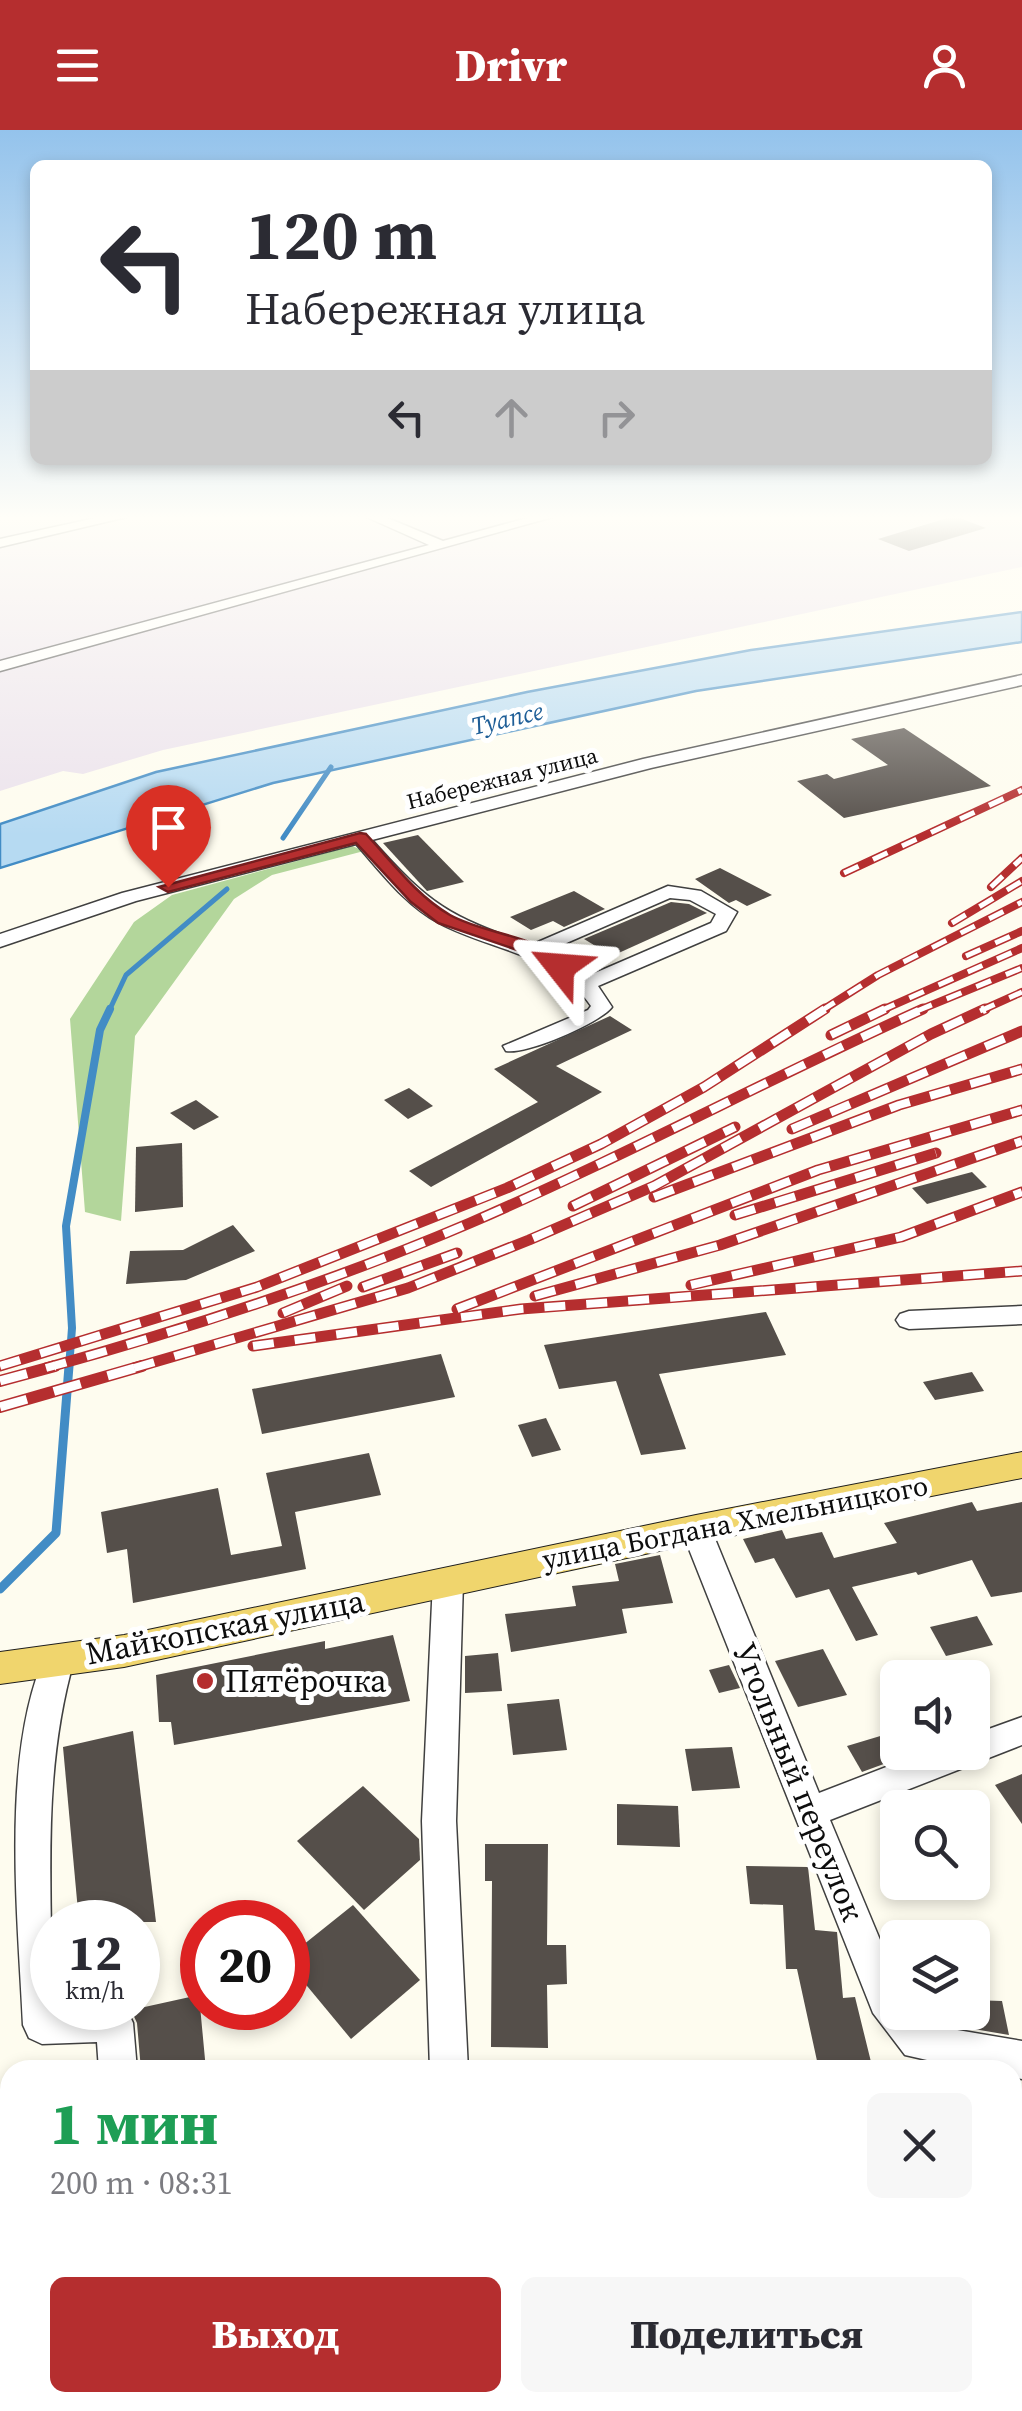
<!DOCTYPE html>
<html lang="ru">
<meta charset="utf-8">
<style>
:root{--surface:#fff;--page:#f7f7f7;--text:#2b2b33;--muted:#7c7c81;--accent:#b52e2f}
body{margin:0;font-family:"Source Serif 4",serif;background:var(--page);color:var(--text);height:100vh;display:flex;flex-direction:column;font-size:38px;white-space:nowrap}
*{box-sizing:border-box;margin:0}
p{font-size:32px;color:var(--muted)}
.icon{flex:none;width:55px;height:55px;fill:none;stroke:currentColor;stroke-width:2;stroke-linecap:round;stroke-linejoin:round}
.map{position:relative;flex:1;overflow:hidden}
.drawer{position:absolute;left:0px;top:1930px;width:1022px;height:352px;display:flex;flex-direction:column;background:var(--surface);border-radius:30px 30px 0 0;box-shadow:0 5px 15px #0003}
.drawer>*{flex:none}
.banner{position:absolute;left:30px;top:30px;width:962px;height:305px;border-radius:15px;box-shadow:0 5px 15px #0003;background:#fff;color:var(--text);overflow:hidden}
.buttons{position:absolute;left:880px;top:1530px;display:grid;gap:20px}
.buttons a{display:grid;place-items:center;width:110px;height:110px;border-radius:15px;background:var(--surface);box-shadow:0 5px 15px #0003;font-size:50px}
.speed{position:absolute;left:30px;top:1770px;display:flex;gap:20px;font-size:50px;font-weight:700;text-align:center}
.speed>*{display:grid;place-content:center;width:130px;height:130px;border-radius:50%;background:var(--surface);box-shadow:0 5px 15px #0003;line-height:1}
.speed small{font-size:25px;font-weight:400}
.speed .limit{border:15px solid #d22;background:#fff;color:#111}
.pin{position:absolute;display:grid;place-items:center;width:85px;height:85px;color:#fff;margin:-102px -42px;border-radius:50% 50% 50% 0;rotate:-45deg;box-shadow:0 0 10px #0007}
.pin .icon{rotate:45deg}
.me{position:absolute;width:110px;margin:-55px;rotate:298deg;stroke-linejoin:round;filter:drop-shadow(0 0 8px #0008)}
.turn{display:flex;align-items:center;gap:35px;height:210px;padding:0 50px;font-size:45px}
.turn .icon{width:130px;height:130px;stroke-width:2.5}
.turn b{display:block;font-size:70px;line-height:85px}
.lanes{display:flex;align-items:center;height:95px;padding:0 50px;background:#0003;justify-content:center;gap:50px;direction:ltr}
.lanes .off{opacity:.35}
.round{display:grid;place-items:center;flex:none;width:105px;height:105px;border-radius:15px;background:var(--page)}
.head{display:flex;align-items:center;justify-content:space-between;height:170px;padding:0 50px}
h1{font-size:60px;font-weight:800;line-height:75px;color:#1e9e55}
.cta{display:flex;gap:20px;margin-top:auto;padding:20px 50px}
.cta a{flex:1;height:115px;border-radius:15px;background:var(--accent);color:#fff;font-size:40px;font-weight:800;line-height:115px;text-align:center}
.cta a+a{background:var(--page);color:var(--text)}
header{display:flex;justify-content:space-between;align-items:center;height:130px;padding:0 50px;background:var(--accent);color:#fff;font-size:45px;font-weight:800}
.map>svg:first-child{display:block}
.industrial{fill:#ebe2ec}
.forest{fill:#b3d69b}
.water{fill:#b6daf2;stroke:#428cc5;stroke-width:2.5}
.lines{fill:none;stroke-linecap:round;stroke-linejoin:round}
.stream-far2{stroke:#428cc5;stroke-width:5}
.stream-far1{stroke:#428cc5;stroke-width:8}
.stream{stroke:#428cc5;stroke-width:9}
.building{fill:#554f4a}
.minor-casing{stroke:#404040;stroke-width:3}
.major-casing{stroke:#1e1e1e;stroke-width:2}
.minor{fill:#fff;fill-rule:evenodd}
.major{fill:#f0d56d;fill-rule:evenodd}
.rail-far2-casing{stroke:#b52e2f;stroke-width:8}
.rail-far1-casing{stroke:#b52e2f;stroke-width:11}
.rail-casing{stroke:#b52e2f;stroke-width:12}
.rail-far2{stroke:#fff;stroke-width:5;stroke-dasharray:16;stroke-linecap:butt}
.rail-far1{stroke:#fff;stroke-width:8;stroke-dasharray:21;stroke-linecap:butt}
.rail{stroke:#fff;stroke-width:9;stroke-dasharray:28;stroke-linecap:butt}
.route{fill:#b52e2f;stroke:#761e1f;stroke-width:2.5}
.poi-dot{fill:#b52e2f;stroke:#fff;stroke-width:4}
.labels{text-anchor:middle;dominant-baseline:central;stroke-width:10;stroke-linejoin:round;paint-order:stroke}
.far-street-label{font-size:22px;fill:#0d0d0d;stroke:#fff}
.far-water-label{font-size:25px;font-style:italic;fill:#1e5e97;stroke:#fff}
.street-label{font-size:28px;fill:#0d0d0d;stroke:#fff}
.near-street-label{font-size:32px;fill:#0d0d0d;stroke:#fff}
.near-poi-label{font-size:32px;fill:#0d0d0d;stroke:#fff;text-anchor:start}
</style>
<header><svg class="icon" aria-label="menu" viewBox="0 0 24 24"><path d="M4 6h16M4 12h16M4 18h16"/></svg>Drivr<svg class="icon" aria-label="person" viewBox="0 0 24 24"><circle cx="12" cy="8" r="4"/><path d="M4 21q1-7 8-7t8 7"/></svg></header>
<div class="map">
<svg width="1022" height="2281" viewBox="0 0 1022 2281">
<rect width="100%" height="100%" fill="#fefcef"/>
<polygon class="industrial" points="0,385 1022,385 1022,437 163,620 83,644 63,641 0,661"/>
<polygon class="forest" points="352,716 364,721 272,745 234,769 135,906 121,1091 85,1082 70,889 134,792 172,765"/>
<polygon class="water" points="1022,482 1022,512 696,561 273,653 0,738 0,694 156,642 527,562 751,520"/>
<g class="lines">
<g class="stream-far2">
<polyline points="283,708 331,637"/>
<polyline points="109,881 126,845 227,759"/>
</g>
<polyline class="stream-far1" points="69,1238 72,1198 66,1096 100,900 110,879"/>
<polyline class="stream" points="0,1459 56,1403 69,1236"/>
</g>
<g class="building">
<polygon points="954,386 986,398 909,421 878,409"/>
<polygon points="904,598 991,656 844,688 797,651 827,644 834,649 888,635 851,609"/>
<polygon points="418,705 464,752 427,761 383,713"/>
<polygon points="720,738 772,765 747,776 736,770 729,773 695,749"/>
<polygon points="574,761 605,779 564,797 553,791 531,800 510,787"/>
<polygon points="671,772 689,774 707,783 612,826 584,809"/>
<polygon points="610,886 632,900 556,936 602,962 431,1057 409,1041 538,972 494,939"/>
<polygon points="409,958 433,976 408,989 384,970"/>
<polygon points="196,970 219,987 194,1000 170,983"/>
<polygon points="182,1013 183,1077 135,1082 136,1017"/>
<polygon points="972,1042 987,1057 927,1074 912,1058"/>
<polygon points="233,1095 255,1121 186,1150 126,1154 130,1121 183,1120"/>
<polygon points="766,1182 786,1225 659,1244 686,1319 641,1325 616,1251 559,1259 544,1215"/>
<polygon points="441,1224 455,1267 262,1304 252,1259"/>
<polygon points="972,1242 984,1261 935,1270 923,1252"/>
<polygon points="546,1288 561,1320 532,1327 518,1295"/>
<polygon points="369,1323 381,1365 295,1382 306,1439 133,1473 127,1419 107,1423 101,1382 218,1358 231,1425 282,1416 266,1343"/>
<polygon points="972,1372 977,1381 1022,1372 1022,1462 991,1467 972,1430 918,1445 916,1442 852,1457 878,1505 856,1511 829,1459 796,1468 774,1428 755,1433 743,1409 782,1400 786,1409 822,1402 834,1428 897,1413 884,1393"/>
<polygon points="660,1425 673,1473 622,1479 627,1503 511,1522 505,1484 576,1476 572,1456 619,1451 615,1434"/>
<polygon points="977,1486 993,1515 946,1526 930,1497"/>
<polygon points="393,1505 410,1571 174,1615 171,1592 159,1592 156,1545 325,1511 325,1519"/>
<polygon points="823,1519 847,1565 798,1577 775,1531"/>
<polygon points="498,1523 502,1561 465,1563 465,1526"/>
<polygon points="729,1535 740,1558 719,1563 709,1540"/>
<polygon points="559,1569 567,1620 513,1625 507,1574"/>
<polygon points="133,1601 156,1792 79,1792 63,1617"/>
<polygon points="887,1604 900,1628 862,1642 847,1616"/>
<polygon points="732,1617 740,1658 692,1661 685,1619"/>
<polygon points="1022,1644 1022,1694 995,1655"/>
<polygon points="363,1656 419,1709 420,1730 364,1780 297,1711"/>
<polygon points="617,1674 678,1676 680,1717 617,1715"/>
<polygon points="485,1714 548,1714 547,1815 566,1815 567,1854 547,1855 548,1918 491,1917 492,1751 485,1751"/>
<polygon points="746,1736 808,1737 815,1800 837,1802 843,1868 855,1867 873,1940 819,1940 797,1839 786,1839 783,1775 750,1774"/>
<polygon points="353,1775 420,1850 351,1909 288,1833 288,1827"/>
<polygon points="199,1865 206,1940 141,1940 137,1893 131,1880"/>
<polygon points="972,1870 1002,1871 1009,1905 956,1896 954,1882 972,1882"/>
</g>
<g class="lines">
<g class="minor-casing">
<g id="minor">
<polygon points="109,385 135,385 0,417 0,409"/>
<polygon points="362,385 380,385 443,411 538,385 560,385 0,541 0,531 429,415"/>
<path d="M 1022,545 L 1022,555 L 651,638 L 372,710 C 430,775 448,786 531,815 L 668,756 L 701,761 L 737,782 L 726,801 L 598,856 L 612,877 C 600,893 526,925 506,921 L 503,916 L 588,880 L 591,876 C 556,823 491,821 439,793 C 405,775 381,742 356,714 L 136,771 L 0,817 L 0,804 L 122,763 L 643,629 ZM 670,768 L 690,770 L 716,784 L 711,793 L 588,846 L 548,821 Z"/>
<polygon points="1022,1176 1022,1194 909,1199 900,1196 896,1190 900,1184 909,1181"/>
<polygon points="696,1388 706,1391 711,1399 819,1663 925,1622 972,1622 972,1605 1022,1587 1022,1615 830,1690 898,1853 898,1882 919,1882 928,1895 1022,1911 1022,1949 1012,1947 1012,1940 971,1940 905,1925 873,1883 681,1399 686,1391"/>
<polygon points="448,1439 459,1442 463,1451 456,1691 468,1940 430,1940 422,1691 433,1451 437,1442"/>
<path d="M 58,1517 L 69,1521 L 74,1530 C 41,1645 52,1761 52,1878 L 127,1880 L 133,1893 L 137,1940 L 99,1940 L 97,1912 L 42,1914 L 29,1908 L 23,1895 C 18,1784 0,1622 47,1521 Z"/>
<rect x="440" y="2272" width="44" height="9"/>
</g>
</g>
<g class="major-casing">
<polygon id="major" points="1022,1322 1022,1348 696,1413 124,1537 0,1554 0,1522 124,1505 696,1385"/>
</g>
<use href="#minor" class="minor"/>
<use href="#major" class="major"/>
<g class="rail-far2-casing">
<g id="rail-far2">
<polyline points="844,743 1022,660"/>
<polyline points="991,757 1022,728"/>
<polyline points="952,793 1022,751"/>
<polyline points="966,826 1022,801"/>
<polyline points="821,881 878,845 1022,772"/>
<polyline points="880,881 1022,818"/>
<polyline points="917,881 1022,838"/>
<polyline points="980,881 1022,862"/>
</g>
</g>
<g class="rail-far1-casing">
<g id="rail-far1">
<polyline points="831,905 885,879"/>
<polyline points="792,999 1022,901"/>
<polyline points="654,1067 899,975 1022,939"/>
<polyline points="573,1076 735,997"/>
<polyline points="735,1085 936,1023"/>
<polyline points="691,1155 901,1107 1022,1062"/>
<polyline points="363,1157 457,1123"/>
<polyline points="535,1166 720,1115 1022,1011"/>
<polyline points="457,1179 818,1040 1022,980"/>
<polyline points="283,1183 347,1156"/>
<polyline points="253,1216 521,1179 1022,1141"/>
<polyline points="0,1236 257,1157 507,1058 601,1014 704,957 825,879"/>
<path d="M 46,1238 C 190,1198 332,1152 470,1093 C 623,1027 770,948 923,879"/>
<polyline points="134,1238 408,1158 529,1110 654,1056 931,904 985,879"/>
</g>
</g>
<g class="rail-casing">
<g id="rail">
<polyline points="0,1251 55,1236"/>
<polyline points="0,1277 142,1236"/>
</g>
</g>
<use href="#rail-far2" class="rail-far2"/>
<use href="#rail-far1" class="rail-far1"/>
<use href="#rail" class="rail"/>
</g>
<linearGradient id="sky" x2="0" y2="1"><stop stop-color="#94c3ec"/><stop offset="0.55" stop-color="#fffef8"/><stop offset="1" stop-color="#fffef8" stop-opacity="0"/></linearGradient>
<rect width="1022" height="705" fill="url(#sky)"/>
<path class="route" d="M 360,703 L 366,704 C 391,731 417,766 450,785 C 488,806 538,804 570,837 L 567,841 L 554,841 L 529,824 L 438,793 L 411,772 L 356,713 L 168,762 L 159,757 Z"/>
<circle class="poi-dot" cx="205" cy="1551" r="10"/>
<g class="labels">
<g class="far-street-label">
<text transform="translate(502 648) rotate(-14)">Набережная улица</text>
</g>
<g class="far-water-label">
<text transform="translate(507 588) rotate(-13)">Туапсе</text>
</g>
<g class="street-label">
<text transform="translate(735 1392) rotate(-11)">улица Богдана Хмельницкого</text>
</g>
<g class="near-street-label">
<text transform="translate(225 1497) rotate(-11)">Майкопская улица</text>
<text transform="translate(799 1652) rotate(68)">Угольный переулок</text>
</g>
<g class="near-poi-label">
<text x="225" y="1551">Пятёрочка</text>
</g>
</g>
</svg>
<div class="buttons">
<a><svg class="icon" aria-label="sound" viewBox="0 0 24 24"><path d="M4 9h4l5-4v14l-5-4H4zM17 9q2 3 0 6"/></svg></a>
<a><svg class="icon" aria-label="search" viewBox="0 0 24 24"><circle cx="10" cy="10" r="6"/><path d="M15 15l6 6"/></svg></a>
<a><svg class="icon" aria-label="layers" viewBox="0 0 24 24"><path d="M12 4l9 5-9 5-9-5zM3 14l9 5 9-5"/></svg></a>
</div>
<div class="speed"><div>12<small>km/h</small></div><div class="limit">20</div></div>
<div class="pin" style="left:168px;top:757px;background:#d93025"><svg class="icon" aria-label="arrive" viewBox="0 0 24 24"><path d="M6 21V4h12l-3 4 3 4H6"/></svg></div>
<svg class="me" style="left:560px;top:837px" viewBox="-20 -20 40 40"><path d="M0-17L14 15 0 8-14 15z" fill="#b52e2f" stroke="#fff" stroke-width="4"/></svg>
<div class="banner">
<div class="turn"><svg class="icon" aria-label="left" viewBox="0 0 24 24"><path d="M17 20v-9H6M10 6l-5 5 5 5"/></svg><div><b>120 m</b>Набережная улица</div></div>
<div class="lanes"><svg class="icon" aria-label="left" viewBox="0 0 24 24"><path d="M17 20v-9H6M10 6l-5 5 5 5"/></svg><svg class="icon off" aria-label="ahead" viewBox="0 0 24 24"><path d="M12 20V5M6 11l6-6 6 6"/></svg><svg class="icon off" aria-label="right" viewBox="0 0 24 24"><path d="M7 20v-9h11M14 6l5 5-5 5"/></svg></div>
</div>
<section class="drawer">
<div class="head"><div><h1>1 мин</h1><p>200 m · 08:31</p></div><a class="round"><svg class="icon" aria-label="close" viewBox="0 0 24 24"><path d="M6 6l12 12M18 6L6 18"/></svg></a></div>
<div class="cta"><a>Выход</a><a>Поделиться</a></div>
</section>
</div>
